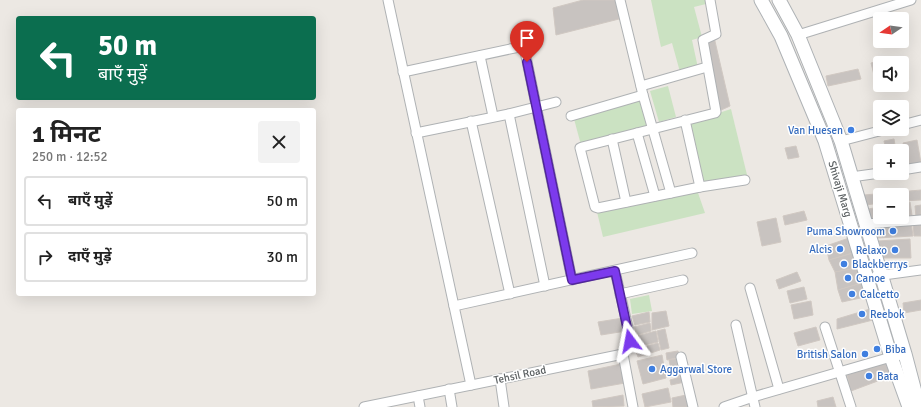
<!DOCTYPE html>
<html lang="hi">
<meta charset="utf-8">
<style>
:root{--surface:#fff;--page:#f2f2f2;--text:#222;--muted:#767676;--line:#e0e0e0}
body{margin:0;font-family:Signika,"Noto Sans Devanagari",sans-serif;background:var(--page);color:var(--text);height:100vh;display:flex;flex-direction:column;font-size:15px;white-space:nowrap}
*{box-sizing:border-box;margin:0}
p{font-size:13px;color:var(--muted)}
.icon{flex:none;width:22px;height:22px;fill:none;stroke:currentColor;stroke-width:2;stroke-linecap:round;stroke-linejoin:round}
.map{position:relative;flex:1;overflow:hidden}
.details{position:absolute;left:16px;top:108px;width:300px;height:188px;display:flex;flex-direction:column;background:var(--surface);border-radius:4px;box-shadow:0 4px 16px #0002}
.details>*{flex:none}
.banner{position:absolute;left:16px;top:16px;width:300px;height:84px;border-radius:4px;box-shadow:0 4px 16px #0002;background:#0b6e4f;color:#fff;overflow:hidden}
.needle{width:26px;rotate:257deg}
.buttons{position:absolute;left:873px;top:12px;display:grid;gap:8px}
.buttons a{display:grid;place-items:center;width:36px;height:36px;border-radius:4px;background:var(--surface);box-shadow:0 4px 16px #0002;font-size:20px}
.pin{position:absolute;display:grid;place-items:center;width:34px;height:34px;color:#fff;margin:-41px -17px;border-radius:50% 50% 50% 0;rotate:-45deg;box-shadow:0 0 4px #0007}
.pin .icon{rotate:45deg}
.me{position:absolute;width:44px;margin:-22px;rotate:347deg;stroke-linejoin:round;filter:drop-shadow(0 0 3px #0008)}
.turn{display:flex;align-items:center;gap:14px;height:84px;padding:0 16px;font-size:18px}
.turn .icon{width:52px;height:52px;stroke-width:2.5}
.turn b{display:block;font-size:28px;line-height:34px}
.round{display:grid;place-items:center;flex:none;width:42px;height:42px;border-radius:4px;background:var(--page)}
.summary{display:flex;align-items:center;justify-content:space-between;height:68px;padding:0 16px}
h1{font-size:24px;font-weight:700;line-height:30px}
ul{padding:0;list-style:none}
li{display:flex;align-items:center;gap:12px;height:50px;margin:0 8px 6px;padding:0 8px;border:2px solid var(--line);border-radius:4px}
li div{flex:1}
li b{display:block;font-size:15px}
li em{font-style:normal}
.map>svg:first-child{display:block}
.green{fill:#cbe2c2}
.building{fill:#c8c3c0;stroke:#d0c8c2}
.lines{fill:none;stroke-linecap:round;stroke-linejoin:round}
.minor-casing{stroke:#afb2b4;stroke-width:11}
.secondary-casing{stroke:#aeb2b5;stroke-width:15}
.minor{stroke:#fff;stroke-width:9}
.secondary{stroke:#fff;stroke-width:13}
.route-casing{stroke:#51269a;stroke-width:10}
.route{stroke:#7c3aed;stroke-width:7}
.shop-dot{fill:#3f7fe0;stroke:#fff;stroke-width:1.5}
.labels{text-anchor:middle;dominant-baseline:central;stroke-width:3;stroke-linejoin:round;paint-order:stroke}
.shop-label{font-size:11px;fill:#366cbe;stroke:#fff;text-anchor:start}
.street-label{font-size:11px;fill:#5b6062;stroke:#fff}
</style>
<div class="map">
<svg width="921" height="407" viewBox="0 0 921 407">
<rect width="100%" height="100%" fill="#ece8e3"/>
<g class="green">
<polygon points="651,0 705,0 706,4 694,7 702,37 692,40 698,68 680,72 672,43 661,47"/>
<polygon points="668,86 676,117 659,122 650,91"/>
<polygon points="640,100 647,128 581,145 574,119"/>
<polygon points="731,109 748,179 700,190 685,124"/>
<polygon points="697,190 705,213 603,237 597,212"/>
<polygon points="649,295 652,311 632,314 630,299"/>
</g>
<g class="building">
<polygon points="583,0 616,0 619,19 556,35 553,8"/>
<polygon points="714,37 730,106 719,111 706,42"/>
<polygon points="893,57 895,63 880,63 880,73 874,75 871,63"/>
<polygon points="858,69 861,79 828,86 826,76"/>
<polygon points="894,139 896,151 886,151 884,141"/>
<polygon points="917,140 921,163 908,166 903,143"/>
<polygon points="796,146 799,157 788,159 785,148"/>
<polygon points="921,190 921,200 902,201 902,195 880,195 880,203 866,205 864,195"/>
<polygon points="910,202 912,215 902,216 902,203"/>
<polygon points="921,205 921,217 916,217 915,206"/>
<polygon points="880,207 880,217 897,217 869,221 868,209"/>
<polygon points="804,211 807,220 785,225 783,216"/>
<polygon points="776,218 781,242 762,246 757,222"/>
<polygon points="911,222 913,236 877,238 873,226"/>
<polygon points="921,222 921,236 914,236 913,223"/>
<polygon points="849,238 853,253 829,260 826,246"/>
<polygon points="910,239 911,258 883,258 878,241"/>
<polygon points="853,253 857,268 835,272 829,260"/>
<polygon points="857,268 862,283 838,290 835,272"/>
<polygon points="797,272 801,281 779,289 776,280"/>
<polygon points="862,283 865,297 842,302 838,290"/>
<polygon points="804,287 807,299 790,303 787,291"/>
<polygon points="921,300 921,310 904,313 903,303"/>
<polygon points="811,301 813,315 794,319 791,305"/>
<polygon points="870,309 873,320 837,329 837,319"/>
<polygon points="666,311 669,326 652,330 652,313"/>
<polygon points="649,312 650,322 635,325 632,316"/>
<polygon points="623,318 626,331 601,335 598,322"/>
<polygon points="650,323 651,331 637,335 634,327"/>
<polygon points="816,327 820,340 798,346 794,333"/>
<polygon points="665,329 669,348 661,350 657,331"/>
<polygon points="656,331 658,342 640,346 637,336"/>
<polygon points="658,343 660,350 638,357 635,349"/>
<polygon points="678,351 680,357 667,360 666,353"/>
<polygon points="662,355 666,378 643,384 637,361"/>
<polygon points="680,358 682,368 671,370 669,360"/>
<polygon points="885,362 891,376 851,391 847,375"/>
<polygon points="621,364 625,383 591,389 588,371"/>
<polygon points="682,368 684,375 677,377 676,370"/>
<polygon points="684,376 685,382 671,385 670,380"/>
<polygon points="668,388 671,402 645,407 642,394"/>
<polygon points="623,395 624,406 593,407 592,401"/>
<polygon points="686,395 690,407 673,407 672,398"/>
<polygon points="833,397 836,407 818,407 817,401"/>
</g>
<g class="lines">
<g class="minor-casing">
<g id="minor">
<polyline points="388,0 471,385"/>
<polyline points="620,0 643,95 671,193"/>
<polyline points="521,32 572,280"/>
<polyline points="798,35 911,0"/>
<polyline points="480,56 493,116"/>
<polyline points="403,72 524,46"/>
<polyline points="641,86 707,67"/>
<polyline points="509,114 545,286"/>
<polyline points="571,116 643,95"/>
<polyline points="685,120 700,187 598,208 595,207 580,148 582,147 715,113 716,112 703,40 716,34 710,0"/>
<polyline points="471,121 510,294"/>
<polyline points="902,125 921,120"/>
<polyline points="416,133 509,114 556,102"/>
<polyline points="637,133 655,196"/>
<polyline points="612,139 626,202"/>
<polyline points="841,141 887,129"/>
<polyline points="902,170 921,167"/>
<polyline points="851,177 880,173"/>
<polyline points="700,187 745,180"/>
<polyline points="866,224 921,220"/>
<polyline points="615,271 631,341 628,348 623,354"/>
<polyline points="876,276 921,270"/>
<polyline points="750,288 779,389"/>
<polyline points="620,294 683,280"/>
<polyline points="454,306 692,253"/>
<polyline points="736,325 755,407"/>
<polyline points="825,327 851,407"/>
<polyline points="623,354 633,407"/>
<polyline points="681,357 693,407"/>
<polyline points="500,379 504,407"/>
<polyline points="449,389 452,407"/>
<polyline points="418,396 420,407"/>
<polyline points="364,407 623,354"/>
<polyline points="724,407 753,397 891,357 905,354"/>
</g>
</g>
<g class="secondary-casing">
<g id="secondary">
<polyline points="761,0 781,36 825,141 891,357 909,407"/>
<polyline points="779,0 798,35 841,141 905,354 919,407"/>
</g>
</g>
<use href="#minor" class="minor"/>
<use href="#secondary" class="secondary"/>
</g>
<g class="lines">
<g class="route-casing">
<polyline id="route" points="527,62 572,280 615,271 630,341"/>
</g>
<use href="#route" class="route"/>
</g>
<g class="shop-dot">
<circle cx="851" cy="130" r="4"/>
<circle cx="893" cy="231" r="4"/>
<circle cx="840" cy="249" r="4"/>
<circle cx="895" cy="250" r="4"/>
<circle cx="844" cy="264" r="4"/>
<circle cx="848" cy="278" r="4"/>
<circle cx="852" cy="294" r="4"/>
<circle cx="862" cy="314" r="4"/>
<circle cx="877" cy="349" r="4"/>
<circle cx="865" cy="354" r="4"/>
<circle cx="652" cy="369" r="4"/>
<circle cx="869" cy="376" r="4"/>
</g>
<g class="labels">
<g class="shop-label">
<text x="843" y="130" text-anchor="end">Van Huesen</text>
<text x="885" y="231" text-anchor="end">Puma Showroom</text>
<text x="832" y="249" text-anchor="end">Alcis</text>
<text x="887" y="250" text-anchor="end">Relaxo</text>
<text x="852" y="264">Blackberrys</text>
<text x="856" y="278">Canoe</text>
<text x="860" y="294">Calcetto</text>
<text x="870" y="314">Reebok</text>
<text x="885" y="349">Biba</text>
<text x="857" y="354" text-anchor="end">British Salon</text>
<text x="660" y="369">Aggarwal Store</text>
<text x="877" y="376">Bata</text>
</g>
<g class="street-label">
<text transform="translate(840 189) rotate(73)">Shivaji Marg</text>
<text transform="translate(520 375) rotate(-12)">Tehsil Road</text>
</g>
</g>
</svg>
<div class="buttons">
<a><svg class="needle" viewBox="-14 -14 28 28"><path d="M0-13l5 13h-10z" fill="#e53935"/><path d="M0 13l5-13h-10z" fill="#767676"/></svg></a>
<a><svg class="icon" aria-label="sound" viewBox="0 0 24 24"><path d="M4 9h4l5-4v14l-5-4H4zM17 9q2 3 0 6"/></svg></a>
<a><svg class="icon" aria-label="layers" viewBox="0 0 24 24"><path d="M12 4l9 5-9 5-9-5zM3 14l9 5 9-5"/></svg></a>
<a>+</a>
<a>−</a>
</div>
<div class="pin" style="left:527px;top:62px;background:#d93025"><svg class="icon" aria-label="arrive" viewBox="0 0 24 24"><path d="M6 21V4h12l-3 4 3 4H6"/></svg></div>
<svg class="me" style="left:630px;top:341px" viewBox="-20 -20 40 40"><path d="M0-17L14 15 0 8-14 15z" fill="#7c3aed" stroke="#fff" stroke-width="4"/></svg>
<div class="banner">
<div class="turn"><svg class="icon" aria-label="left" viewBox="0 0 24 24"><path d="M17 20v-9H6M10 6l-5 5 5 5"/></svg><div><b>50 m</b>बाएँ मुड़ें</div></div>
</div>
<section class="details">
<div class="summary"><div><h1>1 मिनट</h1><p>250 m · 12:52</p></div><a class="round"><svg class="icon" aria-label="close" viewBox="0 0 24 24"><path d="M6 6l12 12M18 6L6 18"/></svg></a></div>
<ul>
<li><svg class="icon" aria-label="left" viewBox="0 0 24 24"><path d="M17 20v-9H6M10 6l-5 5 5 5"/></svg><div><b>बाएँ मुड़ें</b></div><em>50 m</em></li>
<li><svg class="icon" aria-label="right" viewBox="0 0 24 24"><path d="M7 20v-9h11M14 6l5 5-5 5"/></svg><div><b>दाएँ मुड़ें</b></div><em>30 m</em></li>
</ul>
</section>
</div>
